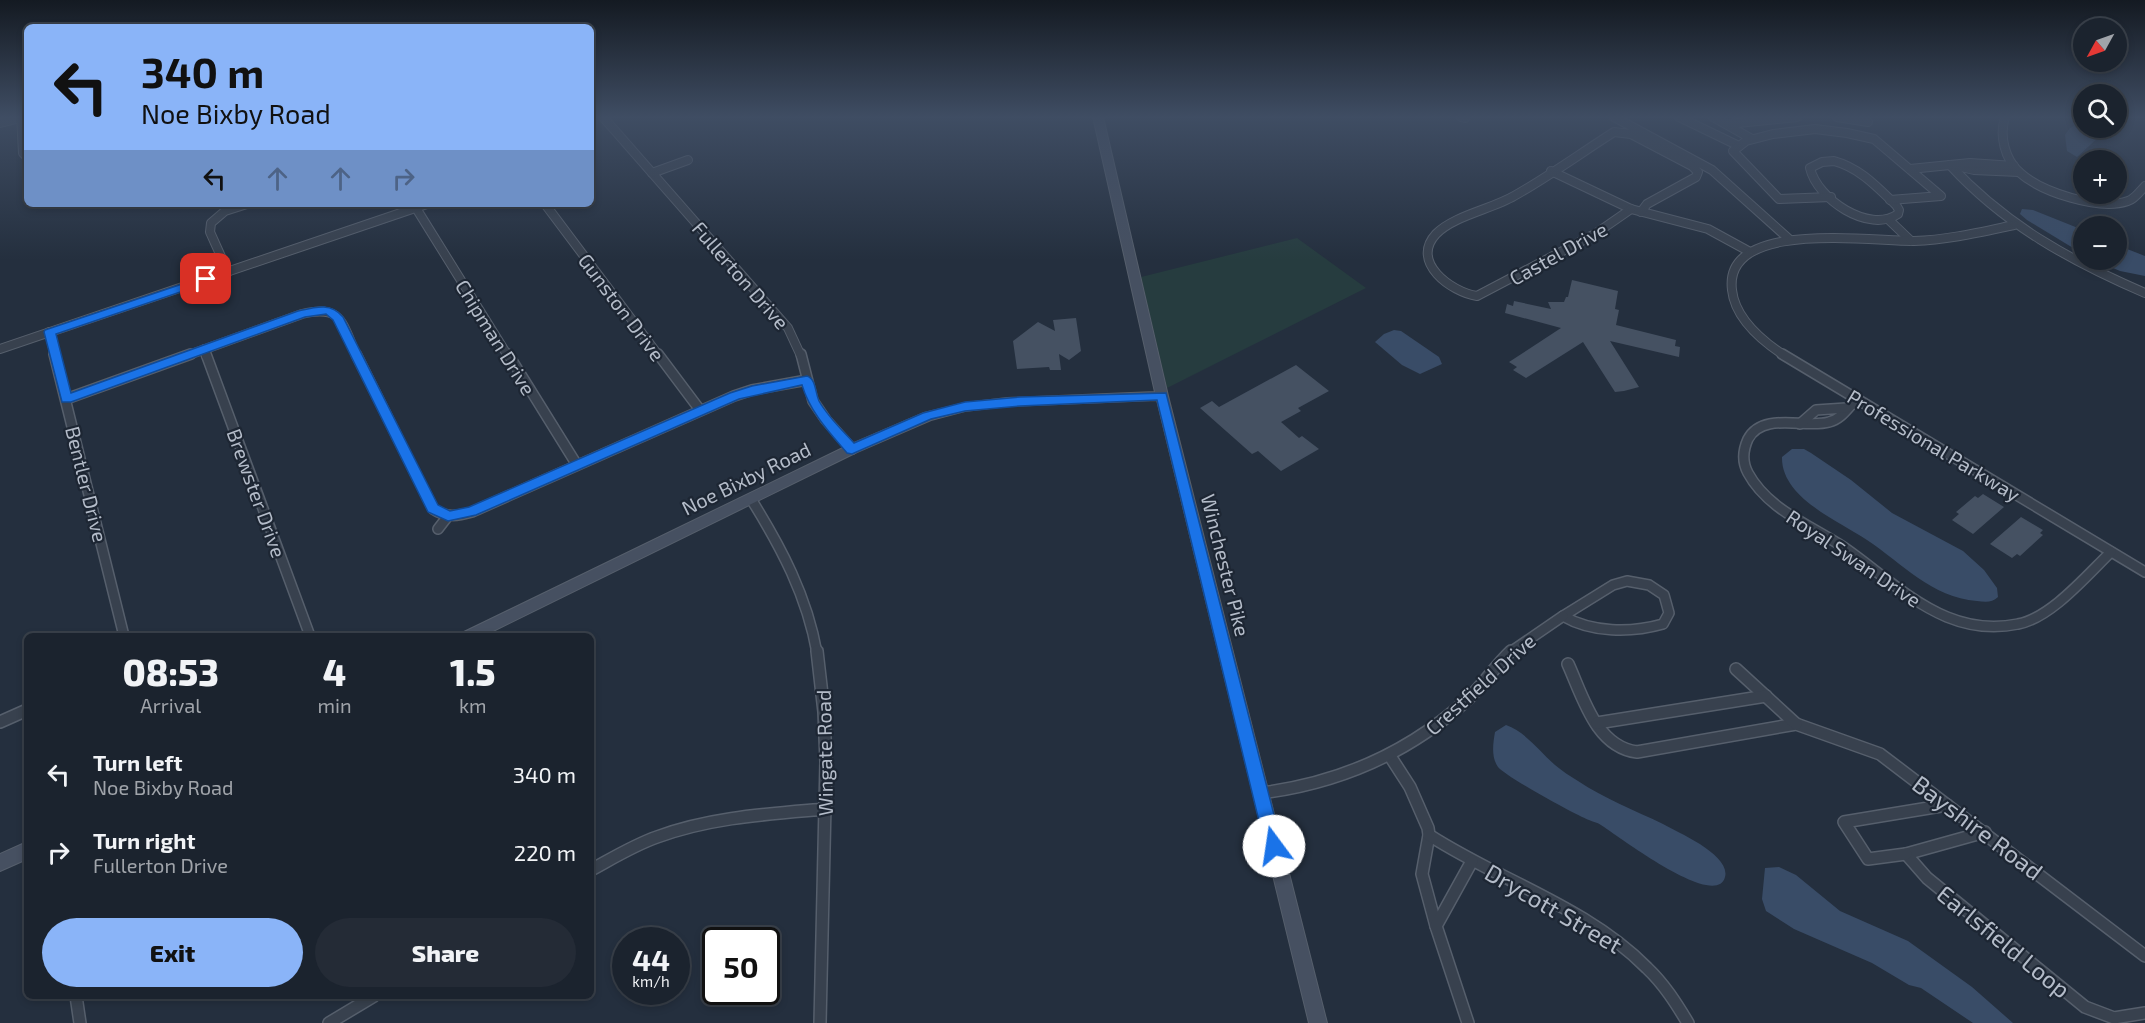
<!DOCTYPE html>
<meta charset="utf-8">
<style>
:root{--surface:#1b232e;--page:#242b36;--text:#f1f3f6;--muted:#a0a4aa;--line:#39404a;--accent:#8ab4f8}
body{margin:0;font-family:"Exo 2",sans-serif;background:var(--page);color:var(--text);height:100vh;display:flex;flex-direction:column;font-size:22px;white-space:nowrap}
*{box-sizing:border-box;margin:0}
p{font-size:20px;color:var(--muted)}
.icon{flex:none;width:33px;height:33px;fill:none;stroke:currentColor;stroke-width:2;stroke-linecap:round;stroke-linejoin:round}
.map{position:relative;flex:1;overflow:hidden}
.side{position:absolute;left:24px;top:633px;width:570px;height:366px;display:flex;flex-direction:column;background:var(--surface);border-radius:9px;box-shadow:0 3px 9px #0003,0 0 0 2px var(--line)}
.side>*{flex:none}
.top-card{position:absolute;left:24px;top:24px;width:570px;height:183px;border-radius:9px;box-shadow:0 3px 9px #0003,0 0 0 2px var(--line);background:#8ab4f8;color:#111;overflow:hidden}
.needle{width:39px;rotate:230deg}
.fabs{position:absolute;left:2073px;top:18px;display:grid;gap:12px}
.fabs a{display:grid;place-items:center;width:54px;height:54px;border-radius:50%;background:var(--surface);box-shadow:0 3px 9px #0003,0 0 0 2px var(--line);font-size:30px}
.speed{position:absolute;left:612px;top:927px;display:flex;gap:12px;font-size:30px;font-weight:700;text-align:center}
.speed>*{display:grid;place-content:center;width:78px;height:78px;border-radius:50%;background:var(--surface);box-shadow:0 3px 9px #0003,0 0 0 2px var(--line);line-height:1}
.speed small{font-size:15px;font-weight:400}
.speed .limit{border:3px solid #111;border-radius:9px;background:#fff;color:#111}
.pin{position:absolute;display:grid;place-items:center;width:51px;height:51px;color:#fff;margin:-26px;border-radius:12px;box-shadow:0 3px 9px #0006}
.me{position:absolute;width:66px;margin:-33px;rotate:346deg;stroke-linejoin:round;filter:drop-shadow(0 0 4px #0008)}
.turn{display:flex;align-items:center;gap:21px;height:126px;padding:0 18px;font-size:27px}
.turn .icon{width:78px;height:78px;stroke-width:2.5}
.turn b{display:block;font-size:42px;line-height:51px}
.lanes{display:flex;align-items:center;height:57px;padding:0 18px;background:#0003;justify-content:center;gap:30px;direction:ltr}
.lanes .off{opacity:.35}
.eta{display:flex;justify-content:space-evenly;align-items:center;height:102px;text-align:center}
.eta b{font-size:36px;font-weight:800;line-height:42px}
.button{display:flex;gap:12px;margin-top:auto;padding:12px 18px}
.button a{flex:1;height:69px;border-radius:36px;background:var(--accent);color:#111;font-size:24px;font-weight:800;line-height:69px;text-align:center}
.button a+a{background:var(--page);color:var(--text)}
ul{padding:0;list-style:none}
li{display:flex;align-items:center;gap:18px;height:78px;padding:0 18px}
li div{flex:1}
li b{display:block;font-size:22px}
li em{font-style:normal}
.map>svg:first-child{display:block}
.green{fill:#263c3f}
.water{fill:#394c67}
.building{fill:#455162}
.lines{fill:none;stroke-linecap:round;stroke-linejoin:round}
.street-far2-casing{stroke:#565f6c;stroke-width:10}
.street-far1-casing{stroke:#565f6c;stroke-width:12}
.street-casing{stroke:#565f6c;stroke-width:14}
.secondary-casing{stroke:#565f6c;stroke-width:2}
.street-far2{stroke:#38414e;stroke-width:8}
.street-far1{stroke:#38414e;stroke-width:9}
.street{stroke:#38414e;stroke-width:11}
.secondary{fill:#465061;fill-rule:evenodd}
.route{fill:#1a73e8;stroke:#114b97;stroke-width:1.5}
.labels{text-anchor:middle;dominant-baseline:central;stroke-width:4.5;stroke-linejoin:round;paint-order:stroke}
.street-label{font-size:20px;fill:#b4bcc9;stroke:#1d2633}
.near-street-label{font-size:24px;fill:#b4bcc9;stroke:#1d2633}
</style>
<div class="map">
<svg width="2145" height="1023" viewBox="0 0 2145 1023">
<rect width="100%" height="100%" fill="#242f3e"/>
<polygon class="green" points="1297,238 1366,288 1167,388 1141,277"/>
<g class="water">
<polygon points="2078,124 2083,124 2084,128 2095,128 2102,134 2077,157 2067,151 2065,135 2070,128"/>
<polygon points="2022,209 2033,210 2083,230 2083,254 2027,220 2020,214"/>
<polygon points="2117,245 2145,256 2145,276 2120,271 2094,260 2116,260"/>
<polygon points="1394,330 1401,331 1439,357 1442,364 1420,374 1402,365 1375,342 1384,334"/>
<path d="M 1792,449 L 1804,449 L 1811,453 L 1851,480 L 1892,513 L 1963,551 L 1984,570 L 1997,588 L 1998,597 C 1992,603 1985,602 1977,601 C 1931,597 1903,564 1867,540 C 1839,521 1781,498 1782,457 Z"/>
<path d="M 1506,725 C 1526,732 1540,752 1555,765 C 1562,771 1570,776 1578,781 C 1605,799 1634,810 1663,824 C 1679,833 1731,855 1725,877 C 1716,911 1617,835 1601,825 C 1597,822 1593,822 1589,820 C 1575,815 1505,776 1498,767 C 1491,757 1493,744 1495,732 Z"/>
<polygon points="1779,867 1796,875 1840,911 1908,941 1972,987 2013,1023 1973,1023 1921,988 1909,985 1872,963 1794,929 1766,911 1762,899 1765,868"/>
</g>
<g class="building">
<polygon points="1572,280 1618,291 1615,309 1619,310 1616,325 1676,340 1675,346 1680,347 1679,357 1610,341 1639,387 1624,391 1615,392 1583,342 1526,378 1513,370 1517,367 1509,362 1561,328 1505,313 1507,304 1513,306 1514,301 1551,309 1548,302 1564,302 1566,297 1568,297"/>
<polygon points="1076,318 1081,351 1069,360 1059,354 1061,370 1050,370 1049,367 1017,369 1013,341 1038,322 1055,331 1053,320"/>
<polygon points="1296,365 1329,391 1298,408 1301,411 1281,422 1299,438 1302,436 1319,449 1281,471 1258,451 1252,454 1200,408 1212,401 1219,407"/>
<polygon points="1983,494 2004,507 1973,534 1952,520 1959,514 1956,512 1975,496 1978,498"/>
<polygon points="2021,517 2043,530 2040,533 2043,535 2020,556 2017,554 2012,558 1990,544"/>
</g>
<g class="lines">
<g class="street-far2-casing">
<g id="street-far2">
<polyline points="21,117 23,153 27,157"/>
<polyline points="603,117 788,328 801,356"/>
<polyline points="1461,117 1465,118"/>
<polyline points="1614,117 1712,170 1789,239"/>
<polyline points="1679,117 1739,146"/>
<polyline points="1713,117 1752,139"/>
<polyline points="1837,117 1868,122"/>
<path d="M 2005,117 C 1999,136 2005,159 2019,172 C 2041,192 2099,211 2128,201 C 2135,199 2140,191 2145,186"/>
<polyline points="0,123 24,117"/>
<polyline points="1728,124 1797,117"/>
<path d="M 1834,161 C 1860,168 1877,187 1896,205 L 1899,210 L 1898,214 C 1869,234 1817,199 1810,168 L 1822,162 Z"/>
<path d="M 1950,165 C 2005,225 2071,261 2145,293"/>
<polyline points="1961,167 1974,170 2019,172"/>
<polyline points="1910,169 1970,163 2014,166"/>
<polyline points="1551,171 1631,209 1708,229 1750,252"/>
<polyline points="652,173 688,160"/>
<polyline points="1831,197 1779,199 1733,151 1746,141 1773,134 1815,129 1847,133 1874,139 1941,196 1890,200"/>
<polyline points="545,204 659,356"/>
<polyline points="416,208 508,356"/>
<path d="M 1631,209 L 1595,234 L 1477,296 C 1451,292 1410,262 1436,234 C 1453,216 1492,209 1514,196 C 1548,177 1581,153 1614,132 L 1631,134 L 1692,166 L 1698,172 L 1696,177 L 1647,204 L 1641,212"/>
<polyline points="1889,220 1911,241"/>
<polyline points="228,272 210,232 211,223 225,211 247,204"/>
<polyline points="49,332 55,356"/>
<polyline points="0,349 427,204"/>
<polyline points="204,349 206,356"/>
<path d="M 186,356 L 302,314 C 343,304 342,324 357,356"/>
<path d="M 1785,356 C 1762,341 1735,318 1732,290 C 1723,218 1874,242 1914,241 C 1948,240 1981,232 2014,225"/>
</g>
</g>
<g class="street-far1-casing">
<g id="street-far1">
<polyline points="54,354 124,636"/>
<polyline points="206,354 310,636"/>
<path d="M 356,354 L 433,509 C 446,518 458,516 472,512 L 734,396 L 752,390 L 807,380"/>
<polyline points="508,354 577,465"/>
<polyline points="658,354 700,410"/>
<polyline points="801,354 813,401 826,420 852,449"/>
<polyline points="1782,354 2145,572"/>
<polyline points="66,399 191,354"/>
<path d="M 1857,399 C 1848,407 1842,419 1829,422 C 1806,429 1763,411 1748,439 C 1743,450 1742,462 1748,473 C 1768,510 1812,526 1845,548 C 1878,571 1909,601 1947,617 C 1969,626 1994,629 2018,624 C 2051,618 2087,575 2111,552"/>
<polyline points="1800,424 1816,410 1846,408"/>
<path d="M 751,499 C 781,547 807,596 817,653"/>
<polyline points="438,529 448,516"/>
<path d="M 1627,581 L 1649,585 L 1664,595 L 1669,613 L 1663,624 C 1631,633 1592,633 1563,616 L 1613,585 Z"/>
<polyline points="1509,653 1563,616"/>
</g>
</g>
<g class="street-casing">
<g id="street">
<polyline points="817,651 824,712 826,762 820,1023"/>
<path d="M 1568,664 C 1583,697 1596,747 1637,752 L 1796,724 L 1880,754 L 2145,956"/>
<polyline points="1736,669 1796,724"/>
<polyline points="0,722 27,710"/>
<polyline points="1597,723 1766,696"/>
<polyline points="1390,756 1410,787 1428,828 1429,835 1422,874 1436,926"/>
<path d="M 1261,793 C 1340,783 1409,753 1468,699 C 1484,684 1495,666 1511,651"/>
<polyline points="1985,832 1906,854 1927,878 2085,1007 2114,1018 2145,1013"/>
<path d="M 1429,835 C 1500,881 1587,907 1647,968 C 1664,984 1676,1003 1688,1023"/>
<polyline points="1906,854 1868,859 1844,822 1947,805"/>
<path d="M 591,870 C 613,858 634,845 657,837 C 711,817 769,814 826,809"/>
<polyline points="76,996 80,1023"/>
<polyline points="329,1023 374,996"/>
<polyline points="1468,1023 1436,926 1472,861"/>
</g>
</g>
<g class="secondary-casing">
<g id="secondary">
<polygon points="1093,117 1103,117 1168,396 1327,1023 1309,1023 1157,400 1007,406 965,411 931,420 857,452 483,636 462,636 464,632 847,446 924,413 965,403 1007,398 1155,392"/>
<polygon points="27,842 27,859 0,871 0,854"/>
</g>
</g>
<use href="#street-far2" class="street-far2"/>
<use href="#street-far1" class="street-far1"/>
<use href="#street" class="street"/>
<use href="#secondary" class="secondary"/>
</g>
<linearGradient id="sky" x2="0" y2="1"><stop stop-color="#141a22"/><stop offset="0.45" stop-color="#3f4d63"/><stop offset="1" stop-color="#3f4d63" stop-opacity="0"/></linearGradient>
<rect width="2145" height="260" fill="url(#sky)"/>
<path class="route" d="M 206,276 L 211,279 L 210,282 L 56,334 L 71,393 L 298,311 C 315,307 331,302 343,317 L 438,505 L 450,511 L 469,507 L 730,393 L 752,386 L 807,376 C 816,379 815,392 819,401 C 828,417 842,430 854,443 L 923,413 L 965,402 L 1020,397 L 1166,393 L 1282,846 L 1280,852 L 1274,854 L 1268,852 L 1265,846 L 1157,400 L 1020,406 L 965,411 L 931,419 L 852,454 L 847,453 C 829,432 810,412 802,385 L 739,399 L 476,515 L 448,521 L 428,512 L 333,320 L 326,314 L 305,317 L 71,402 L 62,402 L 44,332 L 45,330 Z"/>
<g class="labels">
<g class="street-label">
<text transform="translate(1558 253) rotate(-29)">Castel Drive</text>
<text transform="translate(741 275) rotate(49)">Fullerton Drive</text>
<text transform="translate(622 307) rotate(53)">Gunston Drive</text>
<text transform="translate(496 337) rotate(58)">Chipman Drive</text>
<text transform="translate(1934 445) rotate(31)">Professional Parkway</text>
<text transform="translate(746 478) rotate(-26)">Noe Bixby Road</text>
<text transform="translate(87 484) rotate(76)">Bentler Drive</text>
<text transform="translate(257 493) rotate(70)">Brewster Drive</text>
<text transform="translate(1854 558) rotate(34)">Royal Swan Drive</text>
<text transform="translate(1226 565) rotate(76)">Winchester Pike</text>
<text transform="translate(1480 684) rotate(-42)">Crestfield Drive</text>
<text transform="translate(824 753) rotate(-91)">Wingate Road</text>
</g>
<g class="near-street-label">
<text transform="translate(1978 827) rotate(37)">Bayshire Road</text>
<text transform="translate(1554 908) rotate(30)">Drycott Street</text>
<text transform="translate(2004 941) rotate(39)">Earlsfield Loop</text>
</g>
</g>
</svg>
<div class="fabs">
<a><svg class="needle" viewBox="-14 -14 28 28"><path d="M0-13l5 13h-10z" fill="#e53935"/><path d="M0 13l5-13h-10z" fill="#a0a4aa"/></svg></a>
<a><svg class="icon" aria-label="search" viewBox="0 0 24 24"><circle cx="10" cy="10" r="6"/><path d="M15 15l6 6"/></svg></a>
<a>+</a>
<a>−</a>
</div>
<div class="speed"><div>44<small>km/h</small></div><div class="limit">50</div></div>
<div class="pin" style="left:206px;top:279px;background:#d93025"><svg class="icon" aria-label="arrive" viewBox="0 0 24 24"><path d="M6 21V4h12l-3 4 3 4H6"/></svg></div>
<svg class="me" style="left:1274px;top:846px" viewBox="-20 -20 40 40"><circle r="19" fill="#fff"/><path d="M0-13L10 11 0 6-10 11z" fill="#1a73e8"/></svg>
<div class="top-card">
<div class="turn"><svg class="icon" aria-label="left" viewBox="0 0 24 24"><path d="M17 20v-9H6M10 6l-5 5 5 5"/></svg><div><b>340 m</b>Noe Bixby Road</div></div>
<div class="lanes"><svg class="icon" aria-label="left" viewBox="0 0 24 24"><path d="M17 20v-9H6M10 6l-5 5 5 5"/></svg><svg class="icon off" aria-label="ahead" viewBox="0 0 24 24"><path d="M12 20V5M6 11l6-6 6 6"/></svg><svg class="icon off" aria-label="ahead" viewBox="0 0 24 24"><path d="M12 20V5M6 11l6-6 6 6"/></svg><svg class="icon off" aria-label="right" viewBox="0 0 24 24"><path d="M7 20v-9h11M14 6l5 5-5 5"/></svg></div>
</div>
<section class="side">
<div class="eta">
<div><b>08:53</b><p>Arrival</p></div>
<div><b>4</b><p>min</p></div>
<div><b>1.5</b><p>km</p></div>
</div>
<ul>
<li><svg class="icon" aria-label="left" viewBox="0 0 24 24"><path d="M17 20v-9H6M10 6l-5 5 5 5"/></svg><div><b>Turn left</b><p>Noe Bixby Road</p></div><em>340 m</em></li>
<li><svg class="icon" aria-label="right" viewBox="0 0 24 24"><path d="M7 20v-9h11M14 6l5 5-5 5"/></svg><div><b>Turn right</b><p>Fullerton Drive</p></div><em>220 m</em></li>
</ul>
<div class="button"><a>Exit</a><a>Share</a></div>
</section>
</div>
